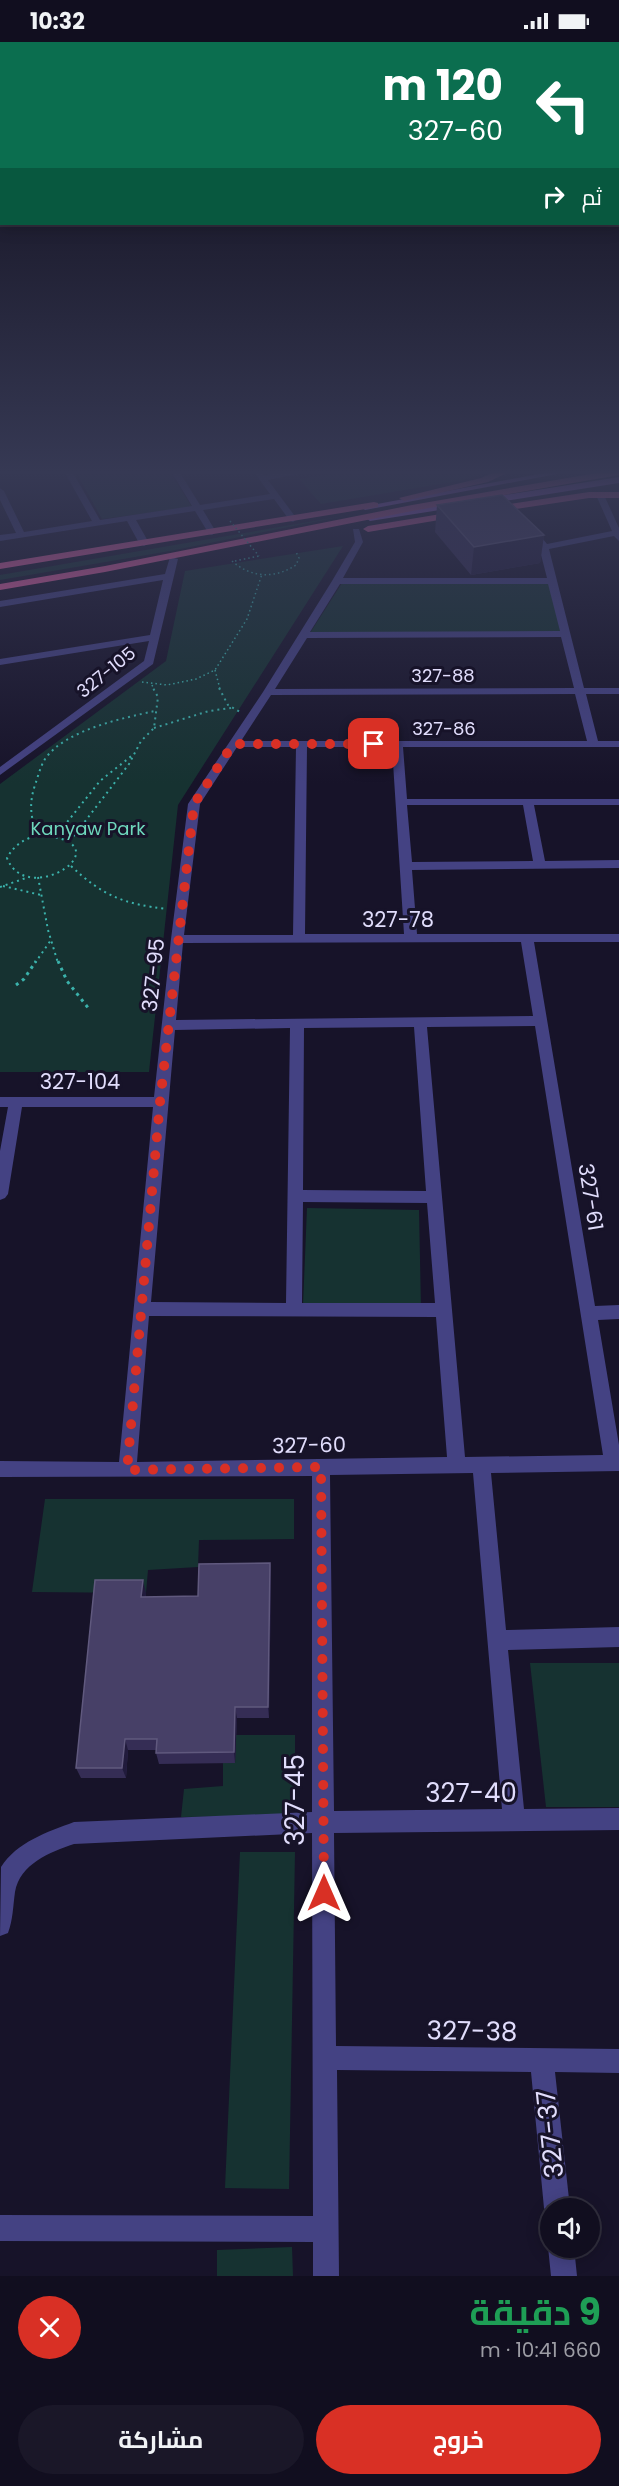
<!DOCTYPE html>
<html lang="ar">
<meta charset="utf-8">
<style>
:root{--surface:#110e1f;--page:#1a1728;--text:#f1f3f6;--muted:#9c9ca4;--line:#302e3d;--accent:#d93025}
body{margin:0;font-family:Poppins,Cairo,sans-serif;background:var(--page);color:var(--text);direction:rtl;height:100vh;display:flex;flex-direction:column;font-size:22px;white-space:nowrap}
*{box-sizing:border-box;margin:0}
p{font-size:20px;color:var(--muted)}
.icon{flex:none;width:33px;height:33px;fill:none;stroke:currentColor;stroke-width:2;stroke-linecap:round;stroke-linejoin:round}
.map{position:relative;height:2234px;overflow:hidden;direction:ltr}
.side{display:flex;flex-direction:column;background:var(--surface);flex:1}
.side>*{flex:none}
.guide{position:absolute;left:0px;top:0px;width:620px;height:183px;box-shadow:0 3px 15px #0003,0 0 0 2px var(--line);direction:rtl;background:#0b6e4f;color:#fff;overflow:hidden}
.controls{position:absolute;left:540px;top:2156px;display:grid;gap:12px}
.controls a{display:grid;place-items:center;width:60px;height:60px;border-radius:50%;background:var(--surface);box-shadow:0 3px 15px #0003,0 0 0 2px var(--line);font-size:30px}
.pin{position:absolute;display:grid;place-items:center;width:51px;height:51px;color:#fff;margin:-26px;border-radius:12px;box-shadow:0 3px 9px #0006}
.me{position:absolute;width:66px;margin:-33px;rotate:0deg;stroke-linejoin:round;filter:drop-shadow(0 0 4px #0008)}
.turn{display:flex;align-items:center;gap:21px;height:126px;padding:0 18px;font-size:27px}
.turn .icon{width:78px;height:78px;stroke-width:2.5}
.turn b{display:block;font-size:42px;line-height:51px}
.then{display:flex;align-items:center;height:57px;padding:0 18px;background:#0003;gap:12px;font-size:22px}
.round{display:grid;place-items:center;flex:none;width:63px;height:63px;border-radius:32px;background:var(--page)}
.summary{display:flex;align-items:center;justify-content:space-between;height:102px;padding:0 18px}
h1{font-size:36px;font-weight:700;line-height:45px;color:#1e9e55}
.cta{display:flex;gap:12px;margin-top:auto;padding:12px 18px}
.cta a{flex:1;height:69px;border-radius:36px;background:var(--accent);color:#fff;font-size:24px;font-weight:700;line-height:69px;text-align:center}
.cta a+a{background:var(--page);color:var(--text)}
.status{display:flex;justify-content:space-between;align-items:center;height:42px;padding:0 30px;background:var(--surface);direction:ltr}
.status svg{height:16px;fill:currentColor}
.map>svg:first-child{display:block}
.green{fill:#163231}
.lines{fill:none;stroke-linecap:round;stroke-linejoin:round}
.path-far2{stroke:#3bb2ab;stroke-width:1.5;stroke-dasharray:1.5 3;stroke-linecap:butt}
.path-far1{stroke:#3bb2ab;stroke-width:2;stroke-dasharray:2 4;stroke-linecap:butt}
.path{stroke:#3bb2ab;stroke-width:3;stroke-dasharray:3 4.5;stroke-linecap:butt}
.minor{fill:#444283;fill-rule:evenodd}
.major{fill:#c16df3;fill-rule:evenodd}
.highway{fill:#f262a7;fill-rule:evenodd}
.path-bridge{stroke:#3bb2ab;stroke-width:1.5;stroke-dasharray:1.5 3;stroke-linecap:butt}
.wall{fill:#352d55}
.shaded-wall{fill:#211b3c}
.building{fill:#474067;stroke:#60597e;stroke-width:1.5}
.route{stroke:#d93025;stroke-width:10;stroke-dasharray:0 18}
.labels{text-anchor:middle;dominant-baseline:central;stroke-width:6;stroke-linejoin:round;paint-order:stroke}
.far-street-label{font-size:18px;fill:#e1ddfc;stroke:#171329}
.far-park-label{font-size:18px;fill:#6ed8bd;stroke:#171329}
.street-label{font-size:21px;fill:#e1ddfc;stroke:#171329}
.near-street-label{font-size:26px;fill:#e1ddfc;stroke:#171329}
</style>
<div class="status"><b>10:32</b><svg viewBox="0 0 49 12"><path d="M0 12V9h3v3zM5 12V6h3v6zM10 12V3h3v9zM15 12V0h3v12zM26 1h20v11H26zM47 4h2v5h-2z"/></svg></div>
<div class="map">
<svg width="619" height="2234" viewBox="0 0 619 2234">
<rect width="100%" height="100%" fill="#171329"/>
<g class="green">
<polygon points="96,429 169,429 192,465 102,477 77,432"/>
<polygon points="351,429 490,429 464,438 321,462 299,437"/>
<polygon points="349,473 170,509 0,538 0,533"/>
<polygon points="343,504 178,763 149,1030 0,1030 0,742 166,619 185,529"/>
<polygon points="549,540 561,590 310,591 342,541"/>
<polygon points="307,1166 419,1168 421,1266 303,1263"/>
<polygon points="45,1457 294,1457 294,1497 199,1498 198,1525 148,1528 146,1551 32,1550"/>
<polygon points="530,1621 619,1621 619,1765 546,1765"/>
<polygon points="236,1693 295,1693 295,1763 284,1774 181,1775 184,1747 223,1744 223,1721 235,1721"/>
<polygon points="240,1810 295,1810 289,2147 225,2146"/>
<polygon points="292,2205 293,2234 217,2234 217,2208"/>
</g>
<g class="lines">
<g class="path-far2">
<path d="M 232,519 C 251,536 275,537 296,523 L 299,516 L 296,510"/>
<polyline points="235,519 259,514"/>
<polyline points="215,628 220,647"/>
<polyline points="142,640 167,643 196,637 215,628 247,577 262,532"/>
<polyline points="152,643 154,647"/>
</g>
<g class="path-far1">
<polyline points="219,646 228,663 240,670"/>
<polyline points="154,686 209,669 231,666"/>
<path d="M 38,793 C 30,776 29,761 35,743 C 38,735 40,725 45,717 C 65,688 123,676 155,669"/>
<path d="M 38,793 C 131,799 27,869 7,816 C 14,803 24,797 38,793 Z"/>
<polyline points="56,794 100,739 134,712"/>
<polyline points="70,799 129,722 141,699 154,686 158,655 153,646"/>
<path d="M 71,824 C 103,854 124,862 167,867"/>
<polyline points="38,835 48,888 58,921"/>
<polyline points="3,844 41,853"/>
<polyline points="0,845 26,836"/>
<polyline points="35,921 51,898"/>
</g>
<g class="path">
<polyline points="58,919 67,939 89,967"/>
<polyline points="16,943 24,937 36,919"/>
</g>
<g class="minor">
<polygon points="64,429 72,429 100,478 192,464 171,429 179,429 200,463 270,452 253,429 261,429 264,433 292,429 312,429 268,438 297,477 293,480 290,479 274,457 203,468 216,490 212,493 209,492 195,469 136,478 149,501 144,504 139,501 127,479 0,499 0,493 16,491 0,458 0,446 4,449 24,490 92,479"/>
<path d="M 600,450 L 604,453 L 619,486 L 619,499 L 614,494 L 549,507 L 584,646 L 619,646 L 619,652 L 586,652 L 598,699 L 619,699 L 619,705 L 403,705 L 407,757 L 619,757 L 619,763 L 534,763 L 545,819 L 619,818 L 619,826 L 412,828 L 417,892 L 619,892 L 619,900 L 534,900 L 595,1264 L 619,1263 L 619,1277 L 598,1278 L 619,1403 L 619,1429 L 491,1431 L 506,1588 L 619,1585 L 619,1605 L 508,1608 L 524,1767 L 619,1766 L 619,1788 L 334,1791 L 336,2004 L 619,2007 L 619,2031 L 555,2030 L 570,2166 L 550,2166 L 550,2176 L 544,2166 L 531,2030 L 337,2028 L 339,2234 L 313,2234 L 313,2200 L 0,2199 L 0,2173 L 313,2174 L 312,1791 L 74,1802 C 50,1810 20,1822 15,1850 C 13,1864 13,1878 8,1891 L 0,1894 L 1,1825 C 17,1800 47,1790 74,1780 L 312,1770 L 312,1434 L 0,1435 L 0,1419 L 119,1420 L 153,1065 L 22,1065 L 8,1152 L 5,1156 L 0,1158 L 0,1109 L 8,1065 L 0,1065 L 0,1055 L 154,1055 L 171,897 L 188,762 L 263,650 L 332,539 L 355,500 L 353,487 L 359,487 L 363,500 L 343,536 L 547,536 L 538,501 L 526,487 L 533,485 L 547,502 L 612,489 L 596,453 ZM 340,542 L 548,542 L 560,589 L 310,590 ZM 561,595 L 574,646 L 275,647 L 307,596 ZM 575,652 L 587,699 L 241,699 L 271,653 ZM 237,705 L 296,705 L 293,893 L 184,893 L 200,762 ZM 307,705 L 392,705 L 404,892 L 305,892 ZM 407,763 L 523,763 L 533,819 L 412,820 ZM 521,900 L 533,974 L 176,978 L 183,901 ZM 535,984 L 603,1413 L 465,1415 L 427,985 ZM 414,985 L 426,1149 L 303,1148 L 304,986 ZM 290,986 L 286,1261 L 151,1260 L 175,988 ZM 303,1160 L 427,1161 L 435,1261 L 302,1261 ZM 149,1274 L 436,1275 L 447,1415 L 137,1420 ZM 473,1431 L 502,1767 L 334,1769 L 330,1433 Z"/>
<polygon points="170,515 178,517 153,622 0,733 0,725 144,619 149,599 0,623 0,617 150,593 163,538 0,565 0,559 165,532"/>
<polygon points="550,2199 550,2205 574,2205 577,2234 551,2234 548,2205"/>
</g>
<g class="major">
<polygon points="555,429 573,429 365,468 361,465"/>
<polygon points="619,435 619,441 485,462 481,459 485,456"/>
<polygon points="456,460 459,461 459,465 370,479 366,476 370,473"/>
</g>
<g class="highway">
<polygon points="497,429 511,429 488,440 404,459 399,456 481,436"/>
<polygon points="608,429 619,429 619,433 412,469 105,530 0,548 0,542 105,524 412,463"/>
<polygon points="589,450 619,450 619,456 589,456 489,471 484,468 489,465"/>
<polygon points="374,460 378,461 378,465 0,527 0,521"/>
<polygon points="459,469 464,472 463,474 368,490 363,487 368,484"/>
</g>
<polyline class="path-bridge" points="230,479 259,514"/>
</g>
<g class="wall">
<polygon points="437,463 544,493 540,521 471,533 435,490"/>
<polygon points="270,1521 271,1535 269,1676 237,1676 235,1721 159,1722 156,1711 156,1708 128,1708 126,1736 81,1736 76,1726 146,1551 146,1555 198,1554"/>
</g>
<g class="shaded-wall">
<polygon points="544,493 540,521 471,533 474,505"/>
<polygon points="270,1521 271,1535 269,1676 268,1665"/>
<polygon points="143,1538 146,1551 145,1568 141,1555"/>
<polygon points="235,1665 237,1676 235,1721 234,1710"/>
<polygon points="125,1697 128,1708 126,1736 122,1726"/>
</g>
<g class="building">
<polygon points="502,453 544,493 474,505 437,463"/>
<polygon points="270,1521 268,1665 235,1665 234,1710 156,1711 157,1697 125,1697 122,1726 76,1726 95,1538 143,1538 141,1555 198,1554 199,1522"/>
</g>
<linearGradient id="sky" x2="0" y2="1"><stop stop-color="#0d0a17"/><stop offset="0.58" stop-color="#363954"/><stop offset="1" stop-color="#363954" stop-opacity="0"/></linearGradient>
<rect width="619" height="742" fill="url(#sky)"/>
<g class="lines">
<polyline class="route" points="324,1851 321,1425 127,1428 160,1060 194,762 233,702 374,702"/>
</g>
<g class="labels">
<g class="far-street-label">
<text transform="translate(106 630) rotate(-39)">327-105</text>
<text x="443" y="633">327-88</text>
<text x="444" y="686">327-86</text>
</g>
<g class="far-park-label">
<text x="88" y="786">Kanyaw Park</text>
</g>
<g class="street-label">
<text x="398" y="877">327-78</text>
<text transform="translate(153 933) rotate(-84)">327-95</text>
<text x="80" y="1039">327-104</text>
<text transform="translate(591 1155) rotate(81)">327-61</text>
<text transform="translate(309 1403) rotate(-1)">327-60</text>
</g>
<g class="near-street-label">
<text x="471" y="1751">327-40</text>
<text transform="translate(295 1758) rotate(-90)">327-45</text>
<text transform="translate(472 1989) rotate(1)">327-38</text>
<text transform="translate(550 2092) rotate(-96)">327-37</text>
</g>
</g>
</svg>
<div class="controls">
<a><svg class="icon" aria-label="sound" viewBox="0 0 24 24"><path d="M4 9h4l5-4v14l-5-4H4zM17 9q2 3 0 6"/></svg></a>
</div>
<div class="pin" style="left:374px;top:702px;background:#d93025"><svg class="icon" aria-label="arrive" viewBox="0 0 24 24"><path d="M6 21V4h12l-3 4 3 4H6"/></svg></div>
<svg class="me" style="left:324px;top:1851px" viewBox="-20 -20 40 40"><path d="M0-17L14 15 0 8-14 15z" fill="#d93025" stroke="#fff" stroke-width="4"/></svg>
<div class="guide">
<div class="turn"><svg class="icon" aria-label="left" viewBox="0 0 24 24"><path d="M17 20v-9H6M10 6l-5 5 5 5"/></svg><div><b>120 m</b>327-60</div></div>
<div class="then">ثم<svg class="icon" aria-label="right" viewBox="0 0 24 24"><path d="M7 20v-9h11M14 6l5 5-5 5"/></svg></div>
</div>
</div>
<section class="side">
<div class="summary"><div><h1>9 دقيقة</h1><p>660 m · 10:41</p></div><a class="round" style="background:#d93025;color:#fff"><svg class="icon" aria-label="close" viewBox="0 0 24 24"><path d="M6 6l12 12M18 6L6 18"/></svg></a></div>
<div class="cta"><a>خروج</a><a>مشاركة</a></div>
</section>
